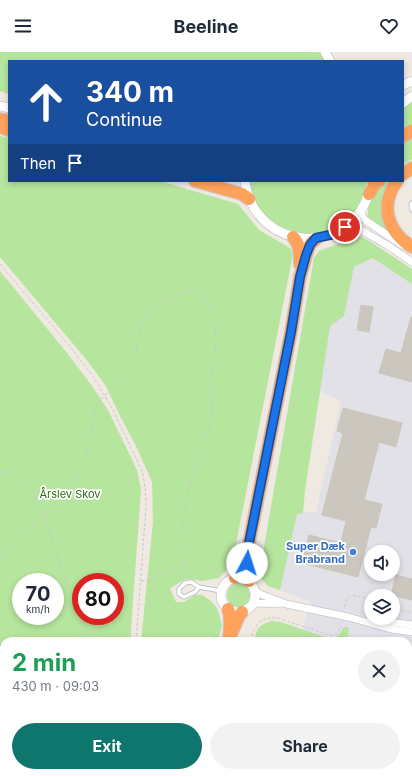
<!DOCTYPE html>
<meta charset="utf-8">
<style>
:root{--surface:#fff;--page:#f2f2f3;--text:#1f2937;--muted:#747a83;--accent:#0f766e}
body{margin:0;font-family:Inter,sans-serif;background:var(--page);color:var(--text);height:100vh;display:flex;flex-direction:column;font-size:15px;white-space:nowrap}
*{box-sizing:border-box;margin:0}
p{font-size:13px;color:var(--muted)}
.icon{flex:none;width:22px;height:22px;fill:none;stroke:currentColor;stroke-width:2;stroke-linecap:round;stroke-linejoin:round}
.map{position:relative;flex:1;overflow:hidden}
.details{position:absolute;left:0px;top:585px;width:412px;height:140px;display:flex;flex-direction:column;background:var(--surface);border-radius:12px 12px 0 0;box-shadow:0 2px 6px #0003}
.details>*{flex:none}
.top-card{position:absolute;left:8px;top:8px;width:396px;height:122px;border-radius:0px;box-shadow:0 2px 6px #0003;background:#1a4fa0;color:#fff;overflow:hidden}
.tools{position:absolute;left:364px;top:493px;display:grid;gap:8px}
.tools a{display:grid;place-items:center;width:36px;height:36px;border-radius:50%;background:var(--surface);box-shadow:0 2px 6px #0003;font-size:20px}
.speed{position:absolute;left:12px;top:521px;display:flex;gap:8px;font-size:20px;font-weight:700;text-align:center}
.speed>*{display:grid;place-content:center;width:52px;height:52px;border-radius:50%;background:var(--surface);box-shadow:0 2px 6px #0003;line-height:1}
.speed small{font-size:10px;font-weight:400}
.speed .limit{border:6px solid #d22;background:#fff;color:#111}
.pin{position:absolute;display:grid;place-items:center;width:34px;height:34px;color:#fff;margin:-17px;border:2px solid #fff;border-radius:50%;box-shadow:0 1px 4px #0007}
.me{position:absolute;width:44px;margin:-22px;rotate:5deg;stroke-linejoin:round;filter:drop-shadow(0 0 3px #0008)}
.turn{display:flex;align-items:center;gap:14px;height:84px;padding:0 12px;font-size:18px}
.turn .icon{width:52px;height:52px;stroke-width:2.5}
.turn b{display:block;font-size:28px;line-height:34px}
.then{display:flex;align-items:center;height:38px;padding:0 12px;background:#0003;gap:8px;font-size:15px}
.round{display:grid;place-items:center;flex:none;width:42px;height:42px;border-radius:21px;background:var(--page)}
.overview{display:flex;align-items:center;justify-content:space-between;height:68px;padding:0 12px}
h1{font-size:24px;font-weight:700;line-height:30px;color:#1e9e55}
.button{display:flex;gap:8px;margin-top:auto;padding:8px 12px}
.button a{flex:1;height:46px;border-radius:24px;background:var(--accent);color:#fff;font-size:16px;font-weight:700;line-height:46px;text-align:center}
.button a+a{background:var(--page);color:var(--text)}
header{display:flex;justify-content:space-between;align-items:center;height:52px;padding:0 12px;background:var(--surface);font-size:18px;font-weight:700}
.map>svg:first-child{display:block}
.industrial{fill:#e3e1e8;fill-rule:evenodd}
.green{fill:#b6e59e;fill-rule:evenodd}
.building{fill:#cbc7bf;stroke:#cbc5ba}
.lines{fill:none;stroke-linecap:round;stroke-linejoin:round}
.lane-casing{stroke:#b4b7c1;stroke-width:5}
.street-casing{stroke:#b4b7c1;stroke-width:8}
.secondary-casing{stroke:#b4b7c1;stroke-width:10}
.highway-casing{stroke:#c9c9c9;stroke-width:14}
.path{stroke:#c9c9c9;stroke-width:1;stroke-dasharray:3 2;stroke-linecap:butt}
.lane{stroke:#fff;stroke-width:3.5}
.street{stroke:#fff;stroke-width:7}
.secondary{stroke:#fff;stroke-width:9}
.highway{stroke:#ffa35c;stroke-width:12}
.route-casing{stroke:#114b97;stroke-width:10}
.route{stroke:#1a73e8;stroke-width:7}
.shop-dot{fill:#3f7fe0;stroke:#fff;stroke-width:1.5}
.labels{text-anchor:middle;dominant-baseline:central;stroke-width:3.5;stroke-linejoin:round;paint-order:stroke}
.park-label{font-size:11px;fill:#2c6e1b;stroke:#fff}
.shop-label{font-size:11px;font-weight:bold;fill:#366cbe;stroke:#fff;text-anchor:end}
</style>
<header><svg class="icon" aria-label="menu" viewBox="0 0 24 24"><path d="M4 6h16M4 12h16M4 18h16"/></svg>Beeline<svg class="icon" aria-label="heart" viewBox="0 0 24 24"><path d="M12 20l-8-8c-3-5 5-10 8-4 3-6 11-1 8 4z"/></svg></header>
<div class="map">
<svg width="412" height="725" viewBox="0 0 412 725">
<rect width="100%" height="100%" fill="#efe9e1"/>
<g class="industrial">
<path d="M 373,206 L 412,232 L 412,710 L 408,711 L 408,589 L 300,589 L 310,550 L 280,538 L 297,461 L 316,460 L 341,349 L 318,339 L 330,274 L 344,263 L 354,215 ZM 371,500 L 393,500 L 393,522 L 371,522 ZM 371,544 L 393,544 L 393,566 L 371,566 Z"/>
<polygon points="215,721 257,721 260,725 214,725"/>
<polygon points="304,721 380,721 369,725 306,725"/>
</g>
<g class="green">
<polygon points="0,0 319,0 325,9 9,9 9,42 0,39"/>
<polygon points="412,49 412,76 403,81 403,55"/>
<polygon points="412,83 412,107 403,112 403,88"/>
<polygon points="0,84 9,86 9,129 160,129 238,152 259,178 290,196 293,202 232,512 219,526 202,529 186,527 170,536 176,550 184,550 195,543 202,543 211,549 217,556 222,573 218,589 141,589 153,470 152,430 136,394 119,362 106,334 85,306 0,205"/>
<path d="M 249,129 L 367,129 C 362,163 333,188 298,181 C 288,179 275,174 268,167 C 264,162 258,155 255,150 C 252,143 251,136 249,129 Z"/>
<path d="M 384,129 L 387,129 L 390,133 L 390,179 L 388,181 L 368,167 C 366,152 376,140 384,129 Z"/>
<polygon points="359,184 366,187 412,217 412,232 373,206 354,215 344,264 330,274 305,438 303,461 297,462 280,538 268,534 259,524 314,206 319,199"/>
<path d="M 0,219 L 67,301 L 92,334 L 108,358 L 137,418 L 141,437 L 131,578 L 131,589 L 4,589 L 4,721 L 189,721 L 188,725 L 0,725 ZM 21,530 L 55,530 L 55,564 L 21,564 ZM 81,530 L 115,530 L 115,564 L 81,564 Z"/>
<circle cx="239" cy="543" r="12"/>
<path d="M 271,569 L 281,570 L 328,586 C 338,586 339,583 344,575 L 348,575 L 349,577 L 348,583 L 344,589 L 301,589 L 284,586 L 281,589 L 254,589 C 257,576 258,574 271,569 Z"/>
</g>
<g class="building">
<polygon points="361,253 373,255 369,280 357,278"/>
<polygon points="411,265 412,265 412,330 379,321 386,297 401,301"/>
<polygon points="343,356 402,371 396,395 379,390 364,448 382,452 376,476 371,475 358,525 302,511 309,483 341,491 346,469 322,463 343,381 337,379"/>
<polygon points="396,523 412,527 412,548 391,543"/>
</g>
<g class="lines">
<g class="lane-casing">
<g id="lane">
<polyline points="412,151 411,152 412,158"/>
<polyline points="199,535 195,540 184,545 179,542 179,537 185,531 191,530 199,535 221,539"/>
<polyline points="408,662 412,661"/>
</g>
</g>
<g class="street-casing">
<g id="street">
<polyline points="362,158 362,164 365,168 402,193"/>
<polyline points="345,175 350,174 361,178 387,193 412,210"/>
<polyline points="256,539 260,542 286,552 348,565 391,577 412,580"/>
<polyline points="253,553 257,551 279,552"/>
<polyline points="370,567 412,573"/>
</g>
</g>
<g class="secondary-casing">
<g id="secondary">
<polyline points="325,0 330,9"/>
<polyline points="403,33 412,29"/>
<polyline points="403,51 412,44"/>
<polyline points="0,54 9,56"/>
<path d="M 245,129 C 254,201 354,207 370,136"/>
<circle cx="238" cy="543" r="17"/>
</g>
</g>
<g class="highway-casing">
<g id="highway">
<polyline points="0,67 9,69"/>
<polyline points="0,75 9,78"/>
<polyline points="403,84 412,79"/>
<polyline points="403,122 412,116"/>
<polyline points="195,129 242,142 249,147"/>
<path d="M 397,129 C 379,154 388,180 412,195"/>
<polyline points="369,142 375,132 379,129"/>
<path d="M 293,185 C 300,192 300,202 300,212"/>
<polyline points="248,506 247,524 249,529"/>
<polyline points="235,526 239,522 249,491 291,280 300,225 308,197 311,191 316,187"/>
<path d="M 228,557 C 232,566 229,580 229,589"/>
<polyline points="232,580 239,564 242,560"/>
<polyline points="202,725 203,721"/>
</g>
</g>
<g class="path">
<path d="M 0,212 L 72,297 L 94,326 L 113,358 L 142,419 C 145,431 146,442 146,455 L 136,589"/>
<polyline points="0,419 11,421 20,426 29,433 35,444 44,462 66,530 83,568 90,589"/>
<polyline points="0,511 5,497 8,493 34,472 59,449 69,436 78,421 85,406 90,387 95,355 105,343 123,328 130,318 135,304 141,275 147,263 153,256 168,246 185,239 195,238 202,244 208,252 213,264 215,278 216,293 210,330 212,364 208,379 196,411 189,438 182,473 181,496 184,513 189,526"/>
<polyline points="141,529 150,528 161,524 183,514"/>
<path d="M 345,555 C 347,537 359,545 371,548"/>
<polyline points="393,555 412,561"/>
<path d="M 251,589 C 254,572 260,565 278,566 L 329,583 C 337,584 339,579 341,573"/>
<polyline points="278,721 279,725"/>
<polyline points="89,725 91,721"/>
</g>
<use href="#lane" class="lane"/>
<use href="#street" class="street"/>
<use href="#secondary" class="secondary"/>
<use href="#highway" class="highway"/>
</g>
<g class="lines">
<g class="route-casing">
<polyline id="route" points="247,511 249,491 291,280 300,225 306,203 310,193 314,188 316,186 334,182 345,175"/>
</g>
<use href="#route" class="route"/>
</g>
<circle class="shop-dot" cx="353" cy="500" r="4"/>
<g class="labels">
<g class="park-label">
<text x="70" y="442">Årslev Skov</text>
</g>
<g class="shop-label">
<text x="345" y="494">Super Dæk<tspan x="345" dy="13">Brabrand</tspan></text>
</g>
</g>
</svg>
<div class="tools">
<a><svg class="icon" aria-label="sound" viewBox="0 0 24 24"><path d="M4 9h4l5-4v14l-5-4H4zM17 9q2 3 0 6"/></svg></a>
<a><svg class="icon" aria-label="layers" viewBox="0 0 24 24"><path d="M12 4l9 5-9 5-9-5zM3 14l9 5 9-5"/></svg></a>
</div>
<div class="speed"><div>70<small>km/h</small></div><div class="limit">80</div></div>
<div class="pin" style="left:345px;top:175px;background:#d93025"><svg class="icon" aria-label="arrive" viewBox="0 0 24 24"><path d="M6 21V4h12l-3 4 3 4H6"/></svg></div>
<svg class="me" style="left:247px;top:511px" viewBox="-20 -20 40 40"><circle r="19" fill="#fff"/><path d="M0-13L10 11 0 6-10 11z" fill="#1a73e8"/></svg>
<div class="top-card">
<div class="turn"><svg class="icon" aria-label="ahead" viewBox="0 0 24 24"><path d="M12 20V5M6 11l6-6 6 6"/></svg><div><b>340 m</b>Continue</div></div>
<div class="then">Then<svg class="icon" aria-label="arrive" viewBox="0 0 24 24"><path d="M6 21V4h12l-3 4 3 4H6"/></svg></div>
</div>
<section class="details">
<div class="overview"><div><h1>2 min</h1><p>430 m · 09:03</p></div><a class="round"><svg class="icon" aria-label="close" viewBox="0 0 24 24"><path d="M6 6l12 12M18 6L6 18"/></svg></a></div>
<div class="button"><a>Exit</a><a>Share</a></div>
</section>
</div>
